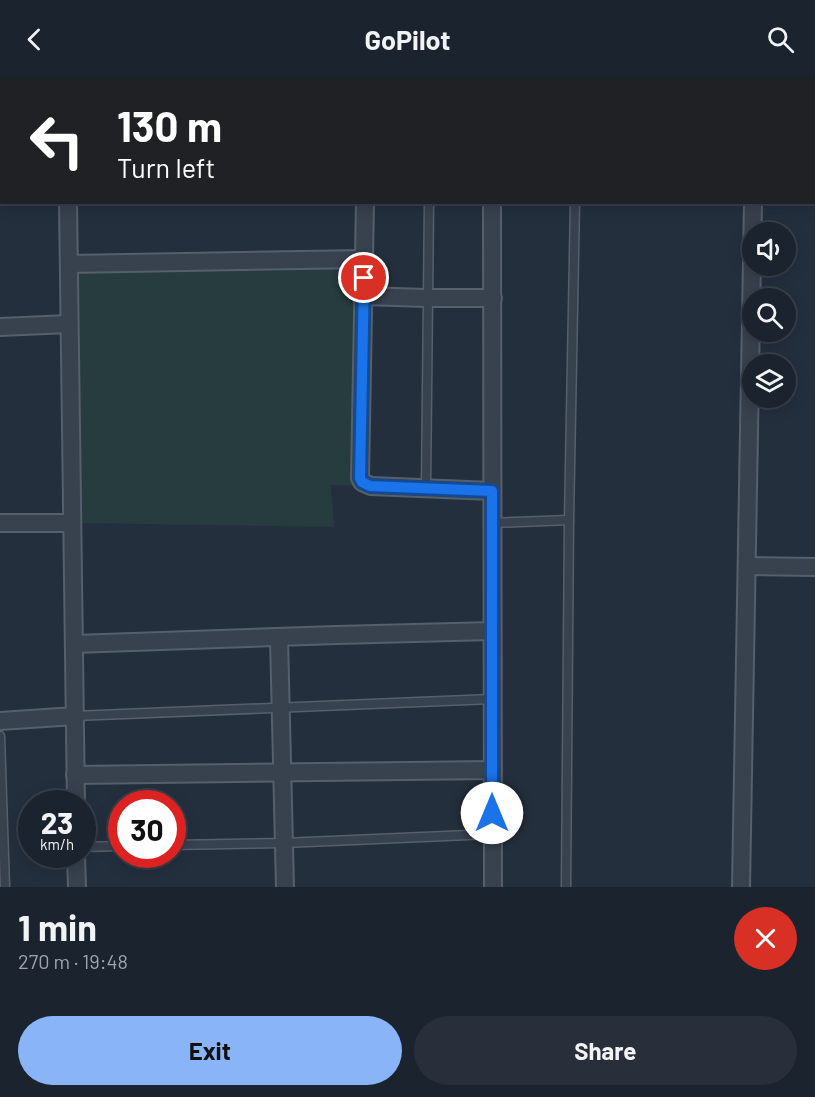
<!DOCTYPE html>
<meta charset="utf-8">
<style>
:root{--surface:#1b232e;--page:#282f3a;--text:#f1f3f6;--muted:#a0a4aa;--line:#39404a;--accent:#8ab4f8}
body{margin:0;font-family:Barlow,sans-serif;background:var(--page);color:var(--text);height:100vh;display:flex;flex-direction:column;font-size:22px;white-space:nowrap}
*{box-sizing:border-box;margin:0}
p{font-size:20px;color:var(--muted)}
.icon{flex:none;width:33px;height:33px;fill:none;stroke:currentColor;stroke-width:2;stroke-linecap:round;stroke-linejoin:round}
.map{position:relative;height:809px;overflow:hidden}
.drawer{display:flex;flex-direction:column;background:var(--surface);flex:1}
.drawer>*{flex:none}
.guide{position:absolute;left:0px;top:0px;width:816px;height:126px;box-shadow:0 3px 15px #0003,0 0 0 2px var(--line);background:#202124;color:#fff;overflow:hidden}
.controls{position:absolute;left:742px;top:144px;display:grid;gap:12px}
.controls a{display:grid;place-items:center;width:54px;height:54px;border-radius:50%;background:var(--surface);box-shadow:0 3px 15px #0003,0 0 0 2px var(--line);font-size:30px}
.speed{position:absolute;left:18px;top:712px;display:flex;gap:12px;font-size:30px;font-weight:700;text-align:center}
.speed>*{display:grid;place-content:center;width:78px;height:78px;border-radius:50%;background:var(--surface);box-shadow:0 3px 15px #0003,0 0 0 2px var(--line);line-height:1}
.speed small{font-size:15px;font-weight:400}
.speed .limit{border:9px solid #d22;background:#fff;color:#111}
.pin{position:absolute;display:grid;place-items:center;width:51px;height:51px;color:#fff;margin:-26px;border:3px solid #fff;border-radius:50%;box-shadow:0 2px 6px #0007}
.me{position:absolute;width:66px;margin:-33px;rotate:0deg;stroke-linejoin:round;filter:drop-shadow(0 0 4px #0008)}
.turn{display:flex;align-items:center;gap:21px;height:126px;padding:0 18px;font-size:27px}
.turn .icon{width:78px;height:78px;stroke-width:2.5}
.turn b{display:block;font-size:42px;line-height:51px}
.round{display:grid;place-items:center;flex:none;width:63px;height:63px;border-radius:32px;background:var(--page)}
.summary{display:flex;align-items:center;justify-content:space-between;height:102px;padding:0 18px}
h1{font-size:36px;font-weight:700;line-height:45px}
.button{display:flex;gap:12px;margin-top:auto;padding:12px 18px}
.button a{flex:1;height:69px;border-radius:36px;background:var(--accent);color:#111;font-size:24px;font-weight:700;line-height:69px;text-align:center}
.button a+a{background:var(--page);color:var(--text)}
header{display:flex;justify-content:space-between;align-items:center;height:78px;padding:0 18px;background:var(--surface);font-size:27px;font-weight:700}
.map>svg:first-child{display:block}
.park{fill:#263c3f}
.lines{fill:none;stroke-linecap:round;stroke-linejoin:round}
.service-casing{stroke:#565f6c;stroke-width:11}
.minor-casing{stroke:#565f6c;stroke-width:20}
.service{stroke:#38414e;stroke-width:8}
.minor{stroke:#38414e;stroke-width:16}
.route-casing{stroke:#114b97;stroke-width:15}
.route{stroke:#1a73e8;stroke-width:10}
</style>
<header><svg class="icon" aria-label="back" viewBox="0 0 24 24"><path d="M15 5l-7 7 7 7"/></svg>GoPilot<svg class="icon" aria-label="search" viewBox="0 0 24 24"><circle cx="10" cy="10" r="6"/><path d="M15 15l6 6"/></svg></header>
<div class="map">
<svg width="815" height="809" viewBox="0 0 815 809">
<rect width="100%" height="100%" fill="#242f3e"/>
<polygon class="park" points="364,181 359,395 371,408 331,407 334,449 72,445 69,186"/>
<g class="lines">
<g class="service-casing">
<g id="service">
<polyline points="577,2 577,0"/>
<polyline points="426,410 429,124"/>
<polyline points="492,445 569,442"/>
<polyline points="75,638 492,621"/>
<polyline points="0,658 5,809"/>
<polyline points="172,767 284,765 492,756"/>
<polyline points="82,769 122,768"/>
<polyline points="566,809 569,442 575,124"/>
</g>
</g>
<g class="minor-casing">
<g id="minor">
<polyline points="753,0 753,2"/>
<polyline points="0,51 2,51"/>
<polyline points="814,105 815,105"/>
<polyline points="68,124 76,726"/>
<polyline points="365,124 360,400 362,404 371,408 492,413"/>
<polyline points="492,124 493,809"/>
<polyline points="69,186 364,181"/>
<polyline points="363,218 427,220 493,220"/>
<polyline points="0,249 69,246"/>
<polyline points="0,445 72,445"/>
<polyline points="747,488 815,489"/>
<polyline points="279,560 285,809"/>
<polyline points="74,566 337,557 492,553"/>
<polyline points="0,643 75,638"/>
<polyline points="75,697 493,692"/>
<polyline points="76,777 77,809"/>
<polyline points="741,809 753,124"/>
</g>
</g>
<use href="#service" class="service"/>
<use href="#minor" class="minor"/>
</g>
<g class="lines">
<g class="route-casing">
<polyline id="route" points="364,200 360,400 362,404 370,408 492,413 492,735"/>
</g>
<use href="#route" class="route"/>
</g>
</svg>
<div class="controls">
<a><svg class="icon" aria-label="sound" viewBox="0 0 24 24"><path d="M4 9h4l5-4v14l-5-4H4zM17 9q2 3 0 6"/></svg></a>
<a><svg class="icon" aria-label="search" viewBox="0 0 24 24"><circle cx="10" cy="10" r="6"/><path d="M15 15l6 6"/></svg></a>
<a><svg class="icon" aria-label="layers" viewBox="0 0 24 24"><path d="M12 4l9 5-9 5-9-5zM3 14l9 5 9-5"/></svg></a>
</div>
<div class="speed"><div>23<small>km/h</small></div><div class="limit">30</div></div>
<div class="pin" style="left:364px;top:200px;background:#d93025"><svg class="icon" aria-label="arrive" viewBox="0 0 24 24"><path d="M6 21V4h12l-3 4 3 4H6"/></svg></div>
<svg class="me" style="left:492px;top:735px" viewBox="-20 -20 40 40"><circle r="19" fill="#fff"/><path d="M0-13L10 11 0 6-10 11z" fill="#1a73e8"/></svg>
<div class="guide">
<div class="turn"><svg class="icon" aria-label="left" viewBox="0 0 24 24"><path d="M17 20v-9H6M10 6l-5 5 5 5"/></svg><div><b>130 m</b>Turn left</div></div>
</div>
</div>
<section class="drawer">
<div class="summary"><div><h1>1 min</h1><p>270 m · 19:48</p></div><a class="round" style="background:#d93025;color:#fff"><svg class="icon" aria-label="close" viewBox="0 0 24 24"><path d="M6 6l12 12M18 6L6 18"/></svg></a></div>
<div class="button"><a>Exit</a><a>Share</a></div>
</section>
